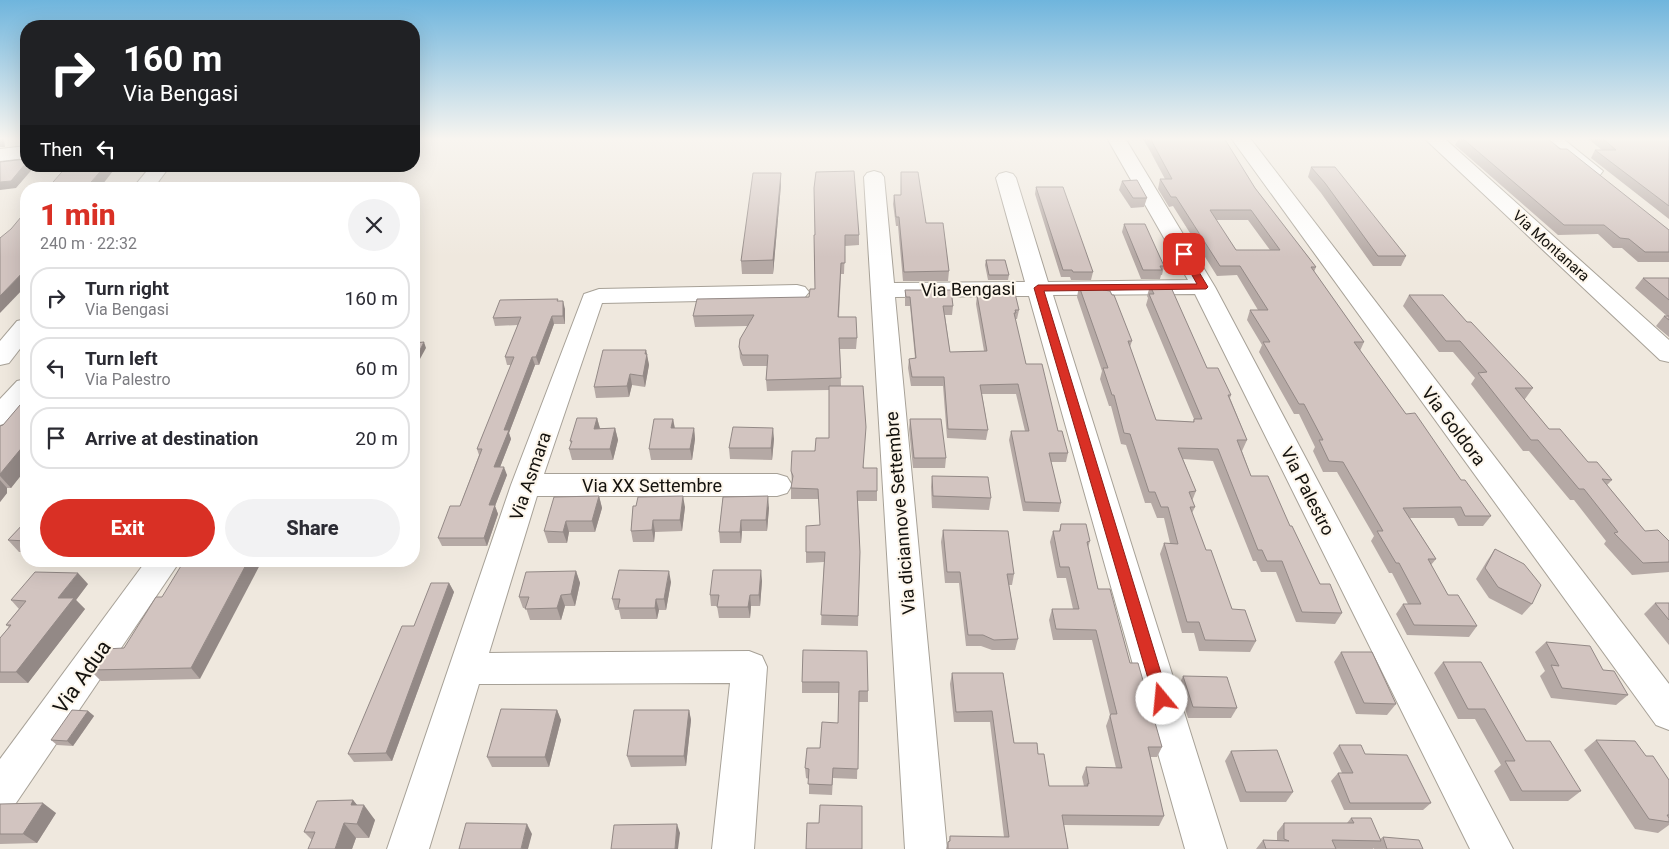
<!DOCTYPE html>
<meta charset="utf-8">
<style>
:root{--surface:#fff;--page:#f2f2f3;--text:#2b2b33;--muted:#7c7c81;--line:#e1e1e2;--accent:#d93025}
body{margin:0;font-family:Roboto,sans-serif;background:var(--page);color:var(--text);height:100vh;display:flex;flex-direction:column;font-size:19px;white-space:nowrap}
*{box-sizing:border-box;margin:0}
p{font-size:16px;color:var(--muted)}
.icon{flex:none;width:28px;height:28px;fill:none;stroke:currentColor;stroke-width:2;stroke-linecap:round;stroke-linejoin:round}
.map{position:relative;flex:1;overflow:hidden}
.side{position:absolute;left:20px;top:182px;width:400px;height:385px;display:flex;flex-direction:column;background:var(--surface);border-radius:20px;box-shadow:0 5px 20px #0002}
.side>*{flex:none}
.top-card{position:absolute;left:20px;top:20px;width:400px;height:152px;border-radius:20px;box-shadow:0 5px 20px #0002;background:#202124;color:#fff;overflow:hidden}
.pin{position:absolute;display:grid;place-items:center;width:42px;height:42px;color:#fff;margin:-21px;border-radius:10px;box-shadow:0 2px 8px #0006}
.me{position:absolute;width:55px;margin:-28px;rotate:343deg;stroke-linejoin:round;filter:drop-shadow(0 0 4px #0008)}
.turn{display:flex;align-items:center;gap:18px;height:105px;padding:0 20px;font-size:22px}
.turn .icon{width:65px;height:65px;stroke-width:2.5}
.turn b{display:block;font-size:35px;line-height:42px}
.then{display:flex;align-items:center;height:48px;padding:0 20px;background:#0003;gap:10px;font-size:19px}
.round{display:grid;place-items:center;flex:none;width:52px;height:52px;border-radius:26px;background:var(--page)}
.summary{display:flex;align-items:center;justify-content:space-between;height:85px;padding:0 20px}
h1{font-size:30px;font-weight:800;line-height:38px;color:var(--accent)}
.primary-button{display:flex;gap:10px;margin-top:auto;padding:10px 20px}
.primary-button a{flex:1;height:58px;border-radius:30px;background:var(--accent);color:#fff;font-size:20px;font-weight:800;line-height:58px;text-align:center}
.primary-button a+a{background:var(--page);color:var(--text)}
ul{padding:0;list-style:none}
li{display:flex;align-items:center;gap:15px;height:62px;margin:0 10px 8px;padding:0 10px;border:2px solid var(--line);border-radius:20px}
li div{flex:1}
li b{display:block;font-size:19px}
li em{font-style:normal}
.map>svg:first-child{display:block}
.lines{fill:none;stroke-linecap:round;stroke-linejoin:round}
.minor-casing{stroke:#a7a197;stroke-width:2}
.minor{fill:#fff;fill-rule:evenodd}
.wall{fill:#b5a9a5;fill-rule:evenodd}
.shaded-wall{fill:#938986}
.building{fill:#d2c4c0;stroke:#938986;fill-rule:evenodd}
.route{fill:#d93025;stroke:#8d1f18}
.labels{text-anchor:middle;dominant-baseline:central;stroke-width:4;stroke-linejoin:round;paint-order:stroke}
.far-street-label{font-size:15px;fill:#14120e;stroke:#fdf6eb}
.street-label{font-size:18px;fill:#14120e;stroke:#fdf6eb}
.near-street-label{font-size:21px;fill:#14120e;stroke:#fdf6eb}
</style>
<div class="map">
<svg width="1669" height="849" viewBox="0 0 1669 849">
<rect width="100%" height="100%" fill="#efe8de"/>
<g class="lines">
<g class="minor-casing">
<g id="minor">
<polygon points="1107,138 1125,138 1215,287 1513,849 1470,849 1195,294 1053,295 1227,849 1185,849 1029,296 895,297 947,849 905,849 864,177 867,173 874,171 881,173 884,177 894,283 1025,282 996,178 999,174 1006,172 1013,174 1016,178 1048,282 1188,280"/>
<polygon points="1231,138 1250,138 1669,684 1669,730 1656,725"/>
<polygon points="1424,138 1444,138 1669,340 1669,362 1660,360"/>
<polygon points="1541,138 1562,138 1603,171 1600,175 1593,177 1586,175"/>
<polygon points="26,146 26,158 0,161 0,149"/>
<polygon points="151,166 170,166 153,189 132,189"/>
<polygon points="797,285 805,287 809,292 805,297 797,299 602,303 544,474 777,474 787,477 792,485 787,493 777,496 537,496 489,653 749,651 762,656 767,667 754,849 712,849 730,683 479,684 429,849 387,849 511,485 584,294 599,289"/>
<polygon points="26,319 26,341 9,363 0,365 0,341 17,321"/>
<polygon points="26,379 26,403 10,422 0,425 0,399 17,381"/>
<polygon points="146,561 180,561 14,806 0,811 0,759"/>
</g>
</g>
<use href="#minor" class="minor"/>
</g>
<g class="wall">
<path d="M 1142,138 L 1224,138 L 1255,188 L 1316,267 L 1314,272 L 1364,342 L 1360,351 L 1406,414 L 1491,516 L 1483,526 L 1458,526 L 1454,518 L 1410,518 L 1436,559 L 1431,565 L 1448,595 L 1477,626 L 1469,637 L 1407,635 L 1396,614 L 1403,604 L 1408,604 L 1392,573 L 1389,573 L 1371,541 L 1374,536 L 1337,472 L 1323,472 L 1313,451 L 1315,447 L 1299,414 L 1294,414 L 1259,352 L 1262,345 L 1247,320 L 1250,310 L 1258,310 L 1237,275 L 1217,276 L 1173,206 L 1169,207 L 1158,189 L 1160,179 L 1165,179 L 1149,149 ZM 1216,220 L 1248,220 L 1270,250 L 1236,250 Z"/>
<polygon points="1459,138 1547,138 1669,230 1669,262 1638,262 1622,248 1613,248 1598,234 1558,235 1455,145"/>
<polygon points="1587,138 1669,138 1669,219 1591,158 1595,150 1602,150"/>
<polygon points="67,166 143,166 139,171 113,171"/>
<polygon points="1311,167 1406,256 1401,266 1373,266 1321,193 1308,177"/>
<polygon points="901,172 949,271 948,281 903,281 898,226 896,226 893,204 894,195 901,195"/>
<polygon points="781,173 781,185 773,274 742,274 741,261"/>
<polygon points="1122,181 1147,198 1144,207 1131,208 1119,190"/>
<polygon points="1036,187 1093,272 1091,280 1071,280 1070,277 1061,277 1035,194"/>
<polygon points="1124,224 1164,266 1162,275 1161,275 1160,279 1141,279 1122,232"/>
<polygon points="814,235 859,235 859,245 845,246 844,274 841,274 839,317 857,338 856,349 840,349 841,386 864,468 877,491 877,501 858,501 860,552 858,626 821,625 824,562 806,563 806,552 820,525 819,499 791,499 791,488 792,482 791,471 829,438 829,390 767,391 766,380 767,366 743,366 740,358 739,347 748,326 695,327 693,316 809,297 815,289"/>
<polygon points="986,260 1009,275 1008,280 988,280 985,265"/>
<polygon points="1643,278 1669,278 1669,337 1656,326 1664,316 1667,316 1635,288"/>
<polygon points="1079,286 1132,341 1130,347 1156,420 1193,422 1194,419 1146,305 1148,298 1147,296 1150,286 1207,368 1231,395 1230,398 1247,440 1242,451 1251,476 1290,526 1320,584 1342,613 1335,624 1296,622 1276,572 1261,572 1256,561 1253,561 1213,461 1183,459 1196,491 1192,501 1195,507 1192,513 1206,550 1232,609 1256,641 1250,652 1199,651 1194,633 1182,633 1160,554 1164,543 1170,543 1164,518 1157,518 1151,503 1145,503 1126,445 1121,444 1111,406 1109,406 1100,379 1102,371 1077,297"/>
<polygon points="993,289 1019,310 1017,319 1015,319 1026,364 1068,453 1066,462 1051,462 1061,503 1059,512 1023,511 1009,440 1011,431 1025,431 1016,394 982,394 988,430 986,440 947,438 943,386 911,386 908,368 909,359 915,358 910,306 905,306 905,290 953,306 952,315 945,315 950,352 984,351 976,304 977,295 987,295 987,292 992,292"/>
<polygon points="1409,295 1467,322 1533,388 1525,399 1524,399 1549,429 1588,462 1612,480 1607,485 1645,531 1669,541 1669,572 1632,575 1604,544 1606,541 1574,500 1570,500 1529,451 1523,451 1471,384 1475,378 1453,352 1439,352 1403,306"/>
<polygon points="559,301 565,309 565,324 554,324 539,365 535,365 509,433 511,439 500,467 507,475 495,506 498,514 487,546 442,546 438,538 460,506 479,455 477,449 511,365 507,365 505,357 518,325 495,326 493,318"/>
<polygon points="646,350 649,365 645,387 632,385 629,397 596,398 594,387"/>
<polygon points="26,398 26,469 11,488 7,488 7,493 0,502 0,426 3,425"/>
<polygon points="597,418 600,428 615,428 618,440 613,460 572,460 569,449 571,444 570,441"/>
<polygon points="673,419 675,428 694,428 695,439 692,460 651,460 649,449"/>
<polygon points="910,419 946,458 945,468 913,468 909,429"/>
<polygon points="774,439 772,460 730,459 729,448"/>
<polygon points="932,476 991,498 989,510 932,508 931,487"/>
<polygon points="599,496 602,508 595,532 569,532 567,543 548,543 544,531"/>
<polygon points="723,497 769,508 767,531 742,531 741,543 720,543 719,532"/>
<polygon points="633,506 685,507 682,531 655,532 654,542 633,542 631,531"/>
<polygon points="26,521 26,552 19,552 8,540"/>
<polygon points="1061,524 1090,541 1088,548 1098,589 1130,663 1162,747 1157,757 1150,757 1164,816 1159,826 1064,825 1068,849 946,849 948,842 949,841 950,836 1004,837 990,722 954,722 950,684 952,673 1003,673 1014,743 1038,754 1049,786 1084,786 1082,777 1086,767 1116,768 1106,726 1110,715 1092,640 1053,640 1049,620 1052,609 1073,609 1066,578 1057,578 1050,542 1053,531 1059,531"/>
<polygon points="943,530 1014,574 1012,585 1009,585 1018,639 1015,650 992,650 981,646 966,646 959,583 945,583 941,542"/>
<polygon points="1495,549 1532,604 1522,615 1489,598 1476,579 1487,561"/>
<polygon points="40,561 78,561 76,563"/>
<polygon points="576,571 580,583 575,606 565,606 561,620 530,620 526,608 523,608 519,597"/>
<polygon points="762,581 760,606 751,606 750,618 719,618 717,606 711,606 710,595"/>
<polygon points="671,582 666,610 659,610 657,619 621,619 619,610 615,610 612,599"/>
<polygon points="449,583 454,592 392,761 354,762 348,754 414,626"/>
<polygon points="88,584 76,600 85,609 28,683 0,683 0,638 9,627 6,625 19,609 11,600"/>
<polygon points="162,597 200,679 101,681 90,670 124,648"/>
<polygon points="1655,603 1669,603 1669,645 1644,614"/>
<polygon points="1546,642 1603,670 1628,695 1616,705 1551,698 1540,676 1545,671 1535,652"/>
<polygon points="803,650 868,691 868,702 859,702 857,779 833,778 832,795 809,794 809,779 806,778 805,768 838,723 839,693 802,693 802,682"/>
<polygon points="1341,652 1396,704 1387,715 1356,714 1334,662"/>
<polygon points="1443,662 1526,741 1581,791 1568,801 1510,801 1494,771 1501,765 1475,719 1458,719 1434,673"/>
<polygon points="1183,676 1237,708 1231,718 1188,718 1178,687"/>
<polygon points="557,710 561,720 549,767 492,767 487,757"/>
<polygon points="689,710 691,720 686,766 631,767 627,756"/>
<polygon points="88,711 94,716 73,746 57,745 51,740"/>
<polygon points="1596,740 1646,756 1669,780 1669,825 1658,833 1635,829 1584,750"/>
<polygon points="1339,745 1365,754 1431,803 1423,810 1344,810 1331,781 1338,773 1342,773 1333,753"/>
<polygon points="1231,751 1293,792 1286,802 1240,802 1225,761"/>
<polygon points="353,800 357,805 375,820 369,838 356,838 352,849 308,849 312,840 304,832"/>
<polygon points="0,804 56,813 37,843 0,844"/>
<polygon points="1351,818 1380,839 1383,837 1423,849 1374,849 1374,848 1373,849 1256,849 1263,840 1277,840 1277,832 1284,823 1347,823"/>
</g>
<g class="shaded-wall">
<polygon points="0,138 4,138 5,147 0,147"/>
<polygon points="26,163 26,166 35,166 16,188 0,190 0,182"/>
<polygon points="105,166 111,166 113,171 99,189 85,189"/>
<polygon points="136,166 143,166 139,171"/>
<polygon points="781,173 781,185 773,274 773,260"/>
<polygon points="310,184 312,189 306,189"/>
<polygon points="26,269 26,286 0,313 0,296"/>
<polygon points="563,301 565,309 565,324 563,316"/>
<polygon points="552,316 554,324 539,365 536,357"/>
<polygon points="424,342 426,348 415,368 414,364 414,362"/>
<polygon points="646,350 649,365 645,387 643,376"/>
<polygon points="532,357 535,365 509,433 511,439 497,475 494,467 504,430"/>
<polygon points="630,374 632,385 629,397 627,386"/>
<polygon points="597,418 600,429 594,429"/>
<polygon points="673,419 675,430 671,428"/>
<polygon points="615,428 618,440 613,460 610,449"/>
<polygon points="694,428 695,439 692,460 690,449"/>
<polygon points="773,428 774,439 772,460 771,448"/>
<polygon points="24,445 26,448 26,469 11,488 0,476 0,474"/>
<polygon points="504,467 507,475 495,506 498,514 487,546 484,538 489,505"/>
<polygon points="0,480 7,488 7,493 0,502"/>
<polygon points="599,496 602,508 595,532 592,521"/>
<polygon points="683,496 685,507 682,531 680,520"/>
<polygon points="768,496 769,508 767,531 766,520"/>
<polygon points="653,520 655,532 654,542 652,530"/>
<polygon points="741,520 742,531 741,543 740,532"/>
<polygon points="566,521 569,532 567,543 563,532"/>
<polygon points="248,561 262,561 200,679 191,668"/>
<polygon points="761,570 762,581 760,606 759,595"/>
<polygon points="576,571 580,583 575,606 571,594"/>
<polygon points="669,571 671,582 666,610 664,599"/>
<polygon points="78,573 88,584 76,600 85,609 28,683 16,672 58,598"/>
<polygon points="449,583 454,592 392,761 386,753"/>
<polygon points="561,595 565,606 561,620 557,608"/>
<polygon points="750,595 751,606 750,618 748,607"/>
<polygon points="656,599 659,610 657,619 655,608"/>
<polygon points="557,710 561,720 549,767 545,757"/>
<polygon points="689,710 691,720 686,766 684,756"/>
<polygon points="88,711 94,716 73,746 67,741"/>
<polygon points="353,800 362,811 364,805 375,820 369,838 357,824 351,805"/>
<polygon points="43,803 56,813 37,843 23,834"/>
<polygon points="344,823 356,838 352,849 335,849"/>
<polygon points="527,824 532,834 528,849 521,849"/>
<polygon points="677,824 680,833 678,849 675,849"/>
</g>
<g class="building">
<path d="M 1150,138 L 1224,138 L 1255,188 L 1316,267 L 1311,267 L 1364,342 L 1354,342 L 1406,414 L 1415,413 L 1461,480 L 1465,480 L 1491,516 L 1465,516 L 1461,507 L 1403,508 L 1436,559 L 1428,559 L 1448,595 L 1458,595 L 1477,626 L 1414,625 L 1403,604 L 1421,604 L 1399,563 L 1396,563 L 1377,531 L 1383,531 L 1343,462 L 1329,461 L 1319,440 L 1323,440 L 1304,404 L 1299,404 L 1263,342 L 1270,342 L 1250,310 L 1268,310 L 1240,266 L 1220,266 L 1176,197 L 1171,197 L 1160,179 L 1172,179 ZM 1210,210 L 1251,210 L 1280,250 L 1236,250 Z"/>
<polygon points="1462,138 1547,138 1560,149 1567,149 1669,230 1669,252 1645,252 1629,239 1620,238 1604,225 1564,225"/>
<polygon points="1602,138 1669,138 1669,206 1595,150 1616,150"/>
<polygon points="26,159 26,163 11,181 0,182 0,162"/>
<polygon points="67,166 105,166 85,189 47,189"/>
<polygon points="1311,167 1335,167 1406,256 1378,256 1325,183"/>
<polygon points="854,171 859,235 845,235 845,263 841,263 838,317 856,317 857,338 839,338 841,378 766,380 768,355 742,355 739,347 740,339 754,315 693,316 697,299 809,297 810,289 815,289 814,235 815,235 814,188 816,172"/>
<polygon points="901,172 918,172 926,223 943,223 949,271 904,272 899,217 896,217 894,195 901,195"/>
<polygon points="753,173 781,173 773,260 741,261"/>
<polygon points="1137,180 1147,198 1133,198 1122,181"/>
<polygon points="285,184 286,188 288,184 310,184 306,189 229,189 231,186"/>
<polygon points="1036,187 1063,187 1093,272 1073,272 1072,270 1063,270"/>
<polygon points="26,211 26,269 0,296 0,238 11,229"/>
<polygon points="1124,224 1145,224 1164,266 1160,266 1162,270 1143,270"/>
<polygon points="986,260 1005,260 1009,275 989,275"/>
<polygon points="1643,278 1669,278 1669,300"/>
<polygon points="1170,285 1207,368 1218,368 1231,395 1228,395 1247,440 1237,440 1251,476 1268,476 1290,526 1292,526 1320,584 1330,584 1342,613 1302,612 1282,561 1267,561 1262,550 1258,550 1218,449 1178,448 1196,491 1189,492 1195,507 1190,507 1206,550 1211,550 1232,609 1245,610 1256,641 1205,640 1199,622 1187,622 1164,543 1178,544 1168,507 1161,507 1155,492 1149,492 1130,434 1124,433 1114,395 1112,395 1103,368 1108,368 1079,286 1100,286 1103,290 1110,291 1112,295 1114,295 1132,341 1128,341 1156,420 1194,422 1194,419 1202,419 1149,294 1154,294 1150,286"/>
<polygon points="993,289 1014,289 1019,310 1015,310 1016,313 1014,313 1026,364 1042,364 1058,431 1062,431 1068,453 1049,453 1061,503 1025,502 1011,431 1029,431 1018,384 980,385 988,430 948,429 944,377 912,377 909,359 916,358 910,297 906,297 905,290 951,290 953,306 943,306 950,352 987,351 977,295 988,295 987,292 993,292"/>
<polygon points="1409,295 1443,295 1467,322 1471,322 1533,388 1515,388 1549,429 1560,429 1588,462 1597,462 1612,480 1602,479 1645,531 1658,530 1669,541 1669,562 1643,563 1614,533 1618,532 1584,489 1579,489 1538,440 1531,440 1478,373 1487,372 1460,341 1446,341"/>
<polygon points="558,299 557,301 563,301 563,316 552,316 536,357 532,357 504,430 509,430 494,467 504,467 489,505 495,505 484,538 438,538 450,506 460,506 482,449 477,449 514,357 505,357 521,317 493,318 500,300"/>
<polygon points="1664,316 1669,316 1669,320"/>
<polygon points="424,342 414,362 414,343"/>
<polygon points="603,350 646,350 645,354 647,354 643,376 630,374 627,386 594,387"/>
<polygon points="829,386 863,386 866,427 863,468 877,468 877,491 857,491 860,552 858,616 821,615 825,552 806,552 806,526 820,525 818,489 791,488 793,476 791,471 792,451 815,451 816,438 829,438"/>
<polygon points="26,398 26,445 24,445 0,474 0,426 3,425"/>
<polygon points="577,418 597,418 594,429 615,428 610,449 569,449 572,441 570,441"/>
<polygon points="654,419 673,419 671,428 694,428 690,449 649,449"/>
<polygon points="910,419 941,419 946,458 914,458"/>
<polygon points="733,427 773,428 771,448 729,448"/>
<polygon points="932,476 988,477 991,498 933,496"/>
<polygon points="599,496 592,521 566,521 563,532 544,531 554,497"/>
<polygon points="683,496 680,520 653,520 652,530 631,531 633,506 636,506 638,497"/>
<polygon points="768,496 766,520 741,520 740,532 719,532 723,497"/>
<polygon points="26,521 26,541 8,540"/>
<polygon points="1061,524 1086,524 1090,541 1087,542 1098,589 1110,589 1130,663 1138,663 1162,747 1148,747 1164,816 1062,815 1068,849 948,849 948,842 950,841 950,836 1009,837 992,711 956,712 952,673 1003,673 1014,743 1037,743 1038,754 1044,754 1049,786 1088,786 1087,784 1089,784 1086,767 1122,768 1110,716 1111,714 1117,714 1096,630 1056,629 1052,609 1079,609 1069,567 1060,567 1053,531 1060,531"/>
<polygon points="943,530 1008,531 1014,574 1007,574 1018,639 994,640 983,635 968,635 960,572 947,572"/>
<polygon points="1495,549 1524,564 1541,585 1532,604 1498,587 1485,568"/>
<polygon points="184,561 248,561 191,668 90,670 105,649 124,648 156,597 162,597"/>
<polygon points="619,570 669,571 664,599 656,599 655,608 618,608 620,599 612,599"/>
<polygon points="713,570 761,570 759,595 750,595 748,607 717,607 719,595 710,595"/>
<polygon points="576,571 571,594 561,595 557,608 525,609 529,597 519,597 526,572"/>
<polygon points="35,572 78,573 58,598 74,598 16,672 0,672 0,638 11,625 6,625 26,601 11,600"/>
<polygon points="431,583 449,583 386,753 348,754 402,626 414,626"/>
<polygon points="1655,603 1669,603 1669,620"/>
<polygon points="1546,642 1590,646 1603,670 1614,671 1628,695 1562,688 1551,665 1559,666"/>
<polygon points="803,650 867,651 868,691 859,691 858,769 833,768 832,785 808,784 809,769 805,768 807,748 820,748 822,722 838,723 839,682 802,682"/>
<polygon points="1341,652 1372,652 1396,704 1364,703"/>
<polygon points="1443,662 1481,662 1526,741 1550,741 1581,791 1522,791 1505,761 1515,761 1485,709 1468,709"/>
<polygon points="1183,676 1227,677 1237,708 1193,707"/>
<polygon points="501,709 557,710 545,757 487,757"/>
<polygon points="72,710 88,711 67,741 51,740"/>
<polygon points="634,710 689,710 684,756 627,756"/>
<polygon points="1596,740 1635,741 1646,756 1653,756 1669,780 1669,815 1667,815 1669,818 1669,822 1649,819"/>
<polygon points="1339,745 1361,745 1365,754 1407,755 1431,803 1350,803 1338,773 1353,773"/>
<polygon points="1277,750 1293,792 1246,792 1231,751"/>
<polygon points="353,800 351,805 364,805 357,824 344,823 335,849 308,849 315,832 304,832 317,801"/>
<polygon points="43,803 23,834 0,834 0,804"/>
<polygon points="820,805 862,806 862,849 806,849 807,823 819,823"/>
<polygon points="1351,818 1371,818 1381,841 1332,840 1336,849 1266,849 1263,840 1289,841 1284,839 1284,823 1354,823"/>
<polygon points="466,823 527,824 521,849 459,849"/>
<polygon points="677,824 675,849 611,849 614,825"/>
<polygon points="1383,837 1419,840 1423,849 1387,849"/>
</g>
<linearGradient id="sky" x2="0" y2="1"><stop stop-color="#6fb5dd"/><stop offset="0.54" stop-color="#f8f5f0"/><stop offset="1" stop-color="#f8f5f0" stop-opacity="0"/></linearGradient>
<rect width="1669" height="257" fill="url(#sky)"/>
<polygon class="route" points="1181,252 1187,252 1208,287 1206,289 1044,291 1169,699 1167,704 1162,706 1156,704 1154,699 1034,288 1038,285 1197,284 1180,254"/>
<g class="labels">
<g class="far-street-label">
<text transform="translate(1551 246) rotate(42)">Via Montanara</text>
</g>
<g class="street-label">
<text transform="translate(968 289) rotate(-1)">Via Bengasi</text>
<text transform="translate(1454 426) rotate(53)">Via Goldora</text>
<text transform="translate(530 476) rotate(-71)">Via Asmara</text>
<text x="652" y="485">Via XX Settembre</text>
<text transform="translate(1308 491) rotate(63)">Via Palestro</text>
<text transform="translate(900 513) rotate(-95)">Via diciannove Settembre</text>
</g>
<g class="near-street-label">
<text transform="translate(82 677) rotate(-55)">Via Adua</text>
</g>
</g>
</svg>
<div class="pin" style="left:1184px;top:254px;background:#d93025"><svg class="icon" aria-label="arrive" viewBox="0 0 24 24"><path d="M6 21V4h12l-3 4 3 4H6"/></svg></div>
<svg class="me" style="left:1162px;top:699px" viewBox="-20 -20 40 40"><circle r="19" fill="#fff"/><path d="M0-13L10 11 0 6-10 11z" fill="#d93025"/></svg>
<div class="top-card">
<div class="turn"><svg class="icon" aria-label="right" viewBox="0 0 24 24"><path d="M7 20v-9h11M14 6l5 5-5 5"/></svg><div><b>160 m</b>Via Bengasi</div></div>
<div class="then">Then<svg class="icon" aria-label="left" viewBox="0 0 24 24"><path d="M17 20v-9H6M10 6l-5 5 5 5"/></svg></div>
</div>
<section class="side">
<div class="summary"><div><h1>1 min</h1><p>240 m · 22:32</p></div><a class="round"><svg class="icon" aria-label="close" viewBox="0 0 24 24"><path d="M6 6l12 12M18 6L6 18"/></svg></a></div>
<ul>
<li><svg class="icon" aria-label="right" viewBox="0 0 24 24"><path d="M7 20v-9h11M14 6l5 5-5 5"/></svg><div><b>Turn right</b><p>Via Bengasi</p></div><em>160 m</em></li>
<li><svg class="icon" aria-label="left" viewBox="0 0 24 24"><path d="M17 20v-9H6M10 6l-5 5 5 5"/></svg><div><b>Turn left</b><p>Via Palestro</p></div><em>60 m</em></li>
<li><svg class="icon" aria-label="arrive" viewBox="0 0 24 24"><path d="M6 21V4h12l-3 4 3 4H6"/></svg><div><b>Arrive at destination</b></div><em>20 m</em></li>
</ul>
<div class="primary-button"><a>Exit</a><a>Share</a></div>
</section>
</div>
